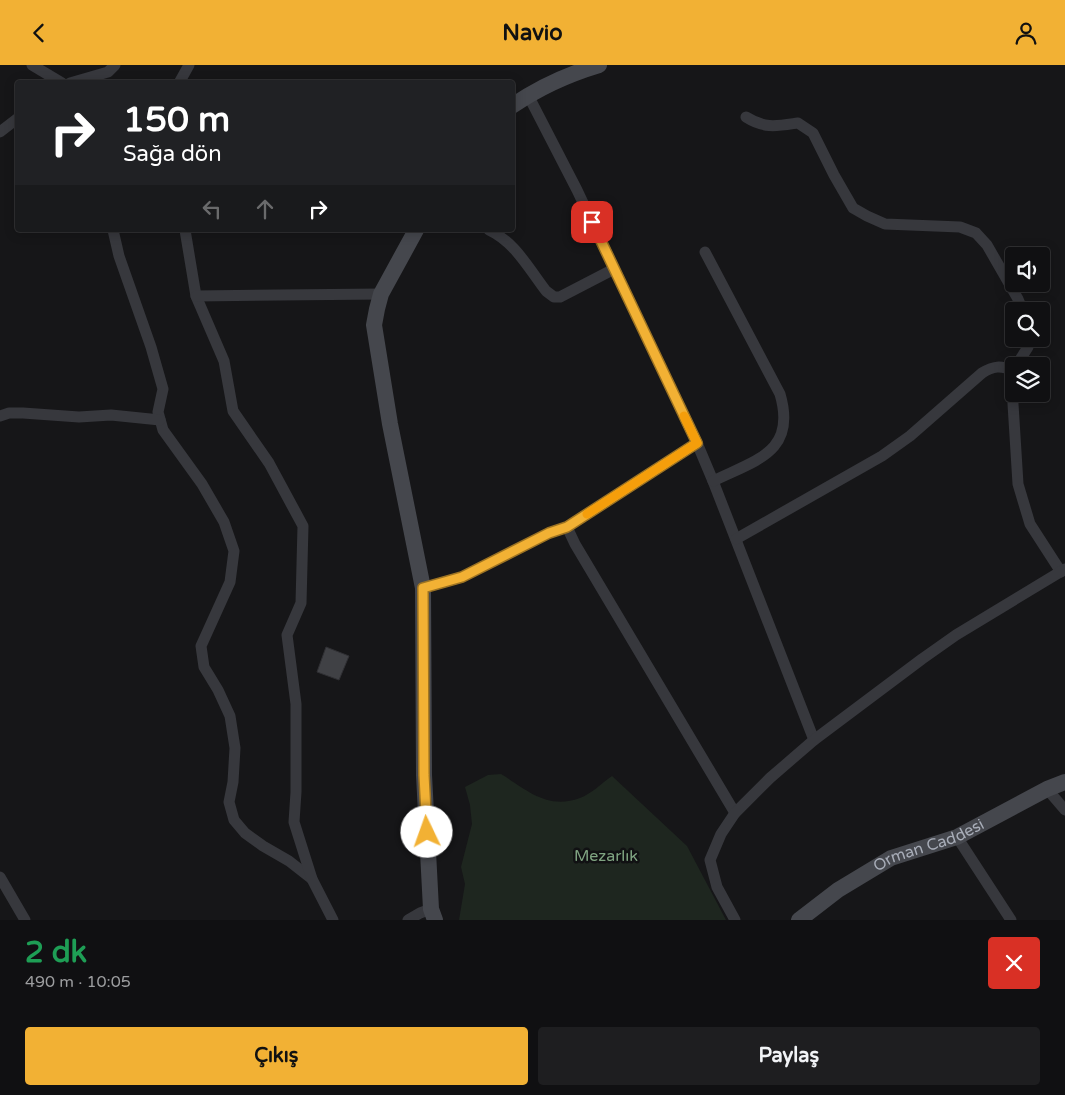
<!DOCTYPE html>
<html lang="tr">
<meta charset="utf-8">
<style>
:root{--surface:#101012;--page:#1e1e20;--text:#f1f3f6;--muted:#9c9d9f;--line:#303032;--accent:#f2b134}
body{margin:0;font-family:"Varela Round",sans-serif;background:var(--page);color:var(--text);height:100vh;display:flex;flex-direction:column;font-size:19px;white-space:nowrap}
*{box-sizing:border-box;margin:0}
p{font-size:16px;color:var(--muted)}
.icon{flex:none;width:28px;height:28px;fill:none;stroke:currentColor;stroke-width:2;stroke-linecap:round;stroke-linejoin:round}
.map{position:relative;height:855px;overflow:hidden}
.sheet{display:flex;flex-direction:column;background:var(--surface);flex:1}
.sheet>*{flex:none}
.top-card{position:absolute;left:15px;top:15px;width:500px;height:152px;border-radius:5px;box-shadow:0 2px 12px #0003,0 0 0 1px var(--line);background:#202124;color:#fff;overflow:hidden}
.controls{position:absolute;left:1005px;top:182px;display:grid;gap:10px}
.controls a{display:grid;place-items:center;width:45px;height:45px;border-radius:5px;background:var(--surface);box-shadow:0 2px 12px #0003,0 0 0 1px var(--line);font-size:25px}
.pin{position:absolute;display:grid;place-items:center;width:42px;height:42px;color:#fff;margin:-21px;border-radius:10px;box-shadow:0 2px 8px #0006}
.me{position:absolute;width:55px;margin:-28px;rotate:357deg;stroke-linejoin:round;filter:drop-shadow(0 0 4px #0008)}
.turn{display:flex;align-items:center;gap:18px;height:105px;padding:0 25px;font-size:22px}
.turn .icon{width:65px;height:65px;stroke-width:2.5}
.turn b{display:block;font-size:35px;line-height:42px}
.lanes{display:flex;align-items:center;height:48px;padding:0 25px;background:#0003;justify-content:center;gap:25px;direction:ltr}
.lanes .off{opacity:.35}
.round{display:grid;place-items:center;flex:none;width:52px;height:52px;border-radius:5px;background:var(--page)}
.head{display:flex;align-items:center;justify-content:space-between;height:85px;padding:0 25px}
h1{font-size:30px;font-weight:700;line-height:38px;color:#1e9e55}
.action{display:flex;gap:10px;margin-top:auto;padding:10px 25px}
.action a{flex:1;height:58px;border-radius:5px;background:var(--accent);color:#111;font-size:20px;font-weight:700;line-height:58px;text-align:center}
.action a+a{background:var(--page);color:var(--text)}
header{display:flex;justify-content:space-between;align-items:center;height:65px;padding:0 25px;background:var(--accent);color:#111;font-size:22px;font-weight:700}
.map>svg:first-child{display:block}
.green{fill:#1e261f}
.building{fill:#404145;stroke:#303034}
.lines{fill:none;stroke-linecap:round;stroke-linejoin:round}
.street{stroke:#37383d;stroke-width:11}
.secondary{stroke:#45474d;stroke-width:16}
.route-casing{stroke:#9d7322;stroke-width:12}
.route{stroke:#f2b134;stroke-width:9}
.slow{stroke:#f59e0b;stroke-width:9}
.labels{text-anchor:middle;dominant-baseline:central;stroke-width:5;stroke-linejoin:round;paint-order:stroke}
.street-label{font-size:16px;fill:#a8adb8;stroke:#111113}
.park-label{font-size:16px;fill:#7fa381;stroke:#111113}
</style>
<header><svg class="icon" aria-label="back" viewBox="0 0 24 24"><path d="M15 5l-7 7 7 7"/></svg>Navio<svg class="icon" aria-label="person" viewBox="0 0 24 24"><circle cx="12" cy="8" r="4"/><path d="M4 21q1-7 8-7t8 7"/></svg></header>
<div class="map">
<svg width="1065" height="855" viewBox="0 0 1065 855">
<rect width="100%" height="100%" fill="#161618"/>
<path class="green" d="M 501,709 C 527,725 547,745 580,733 C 591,729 602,718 612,711 L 687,781 L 726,855 L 459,855 L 465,819 L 461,802 L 472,759 L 470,740 L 465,722 L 488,710 Z"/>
<polygon class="building" points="326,582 349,591 339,615 317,607"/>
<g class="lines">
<g class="street">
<polyline points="32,0 62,18"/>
<polyline points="70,18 108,7 115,0"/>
<polyline points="179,18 189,0"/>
<polyline points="528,30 577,125 697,378 713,416 814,675"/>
<path d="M 746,52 C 765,64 777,61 798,58 L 813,68 L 834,110 L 853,143 L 867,151 L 885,159 L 960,162 L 976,168 L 987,180 L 1018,234 L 1023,246"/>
<polyline points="0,67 18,53"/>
<polyline points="113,165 119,191 151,282 163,324 158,347 163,365 202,419 224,457 234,486 230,517 201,581 204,602 218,625 230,651 235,683 233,717 229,737 234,755 245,768 263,781 289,796 312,814"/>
<polyline points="185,165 196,231 224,296 233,346 269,398 303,461 301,538 287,570 296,639 296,727 294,757 312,814 333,855"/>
<path d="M 489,165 C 515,177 529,204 546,226 L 554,232 L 560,232 L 614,204"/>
<path d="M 705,187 L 780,329 C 797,387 756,395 713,416"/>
<polyline points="196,231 381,229"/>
<polyline points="1016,301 1028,282 1029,274"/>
<polyline points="1014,305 1013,339 1018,419 1030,459 1061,507"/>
<polyline points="0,351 9,348 23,348 79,352 111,350 160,355"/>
<polyline points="567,462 697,378"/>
<path d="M 736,474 L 882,391 L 910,371 L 982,308 C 993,301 1001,300 1013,306"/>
<polyline points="423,523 462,512 549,468 567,462 575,479 735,748"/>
<polyline points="1047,724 1065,745"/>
<polyline points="957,772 1011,855"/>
<polyline points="0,812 25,855"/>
<polyline points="408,855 420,848 431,844"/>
<polyline points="735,855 717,822 710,795 721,769 735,748 770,713 814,675 922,594 956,570 1065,504"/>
</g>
<g class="secondary">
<path d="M 512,41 C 538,23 569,9 599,0"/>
<polyline points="416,165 381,229 377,244 374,260 390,359 423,523 424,710 431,844 435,855"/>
<path id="s1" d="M 799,855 L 838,825 L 891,793 L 957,772 L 1047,724 L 1065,717"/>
</g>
</g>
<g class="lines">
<g class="route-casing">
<polyline id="route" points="427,767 424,710 423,523 462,512 549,468 567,462 697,378 592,157"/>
</g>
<use href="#route" class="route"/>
<polyline class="slow" points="587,449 697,378 684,351"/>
</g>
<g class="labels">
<g class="street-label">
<text stroke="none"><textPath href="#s1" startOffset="151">Orman Caddesi</textPath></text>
</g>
<g class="park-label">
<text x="606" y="791">Mezarlık</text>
</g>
</g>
</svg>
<div class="controls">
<a><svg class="icon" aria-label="sound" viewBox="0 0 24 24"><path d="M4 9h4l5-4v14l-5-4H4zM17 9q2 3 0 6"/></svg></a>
<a><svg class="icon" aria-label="search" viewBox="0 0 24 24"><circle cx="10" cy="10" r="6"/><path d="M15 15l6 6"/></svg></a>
<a><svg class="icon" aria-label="layers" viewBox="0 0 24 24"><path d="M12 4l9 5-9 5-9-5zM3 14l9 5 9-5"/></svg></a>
</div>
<div class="pin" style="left:592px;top:157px;background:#d93025"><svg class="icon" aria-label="arrive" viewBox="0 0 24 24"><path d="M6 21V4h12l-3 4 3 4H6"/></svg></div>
<svg class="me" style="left:427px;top:767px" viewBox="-20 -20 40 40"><circle r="19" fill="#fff"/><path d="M0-13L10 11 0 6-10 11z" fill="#f2b134"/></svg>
<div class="top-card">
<div class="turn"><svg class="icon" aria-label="right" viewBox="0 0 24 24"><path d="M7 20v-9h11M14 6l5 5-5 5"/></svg><div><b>150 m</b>Sağa dön</div></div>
<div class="lanes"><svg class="icon off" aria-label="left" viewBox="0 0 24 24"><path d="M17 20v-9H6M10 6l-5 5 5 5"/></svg><svg class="icon off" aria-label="ahead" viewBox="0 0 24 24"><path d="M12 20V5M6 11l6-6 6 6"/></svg><svg class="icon" aria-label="right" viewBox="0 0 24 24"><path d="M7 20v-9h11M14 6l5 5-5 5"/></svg></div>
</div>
</div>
<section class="sheet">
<div class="head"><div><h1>2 dk</h1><p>490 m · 10:05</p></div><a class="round" style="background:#d93025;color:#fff"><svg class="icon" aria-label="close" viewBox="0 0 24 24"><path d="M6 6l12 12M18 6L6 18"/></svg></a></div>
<div class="action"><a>Çıkış</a><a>Paylaş</a></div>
</section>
